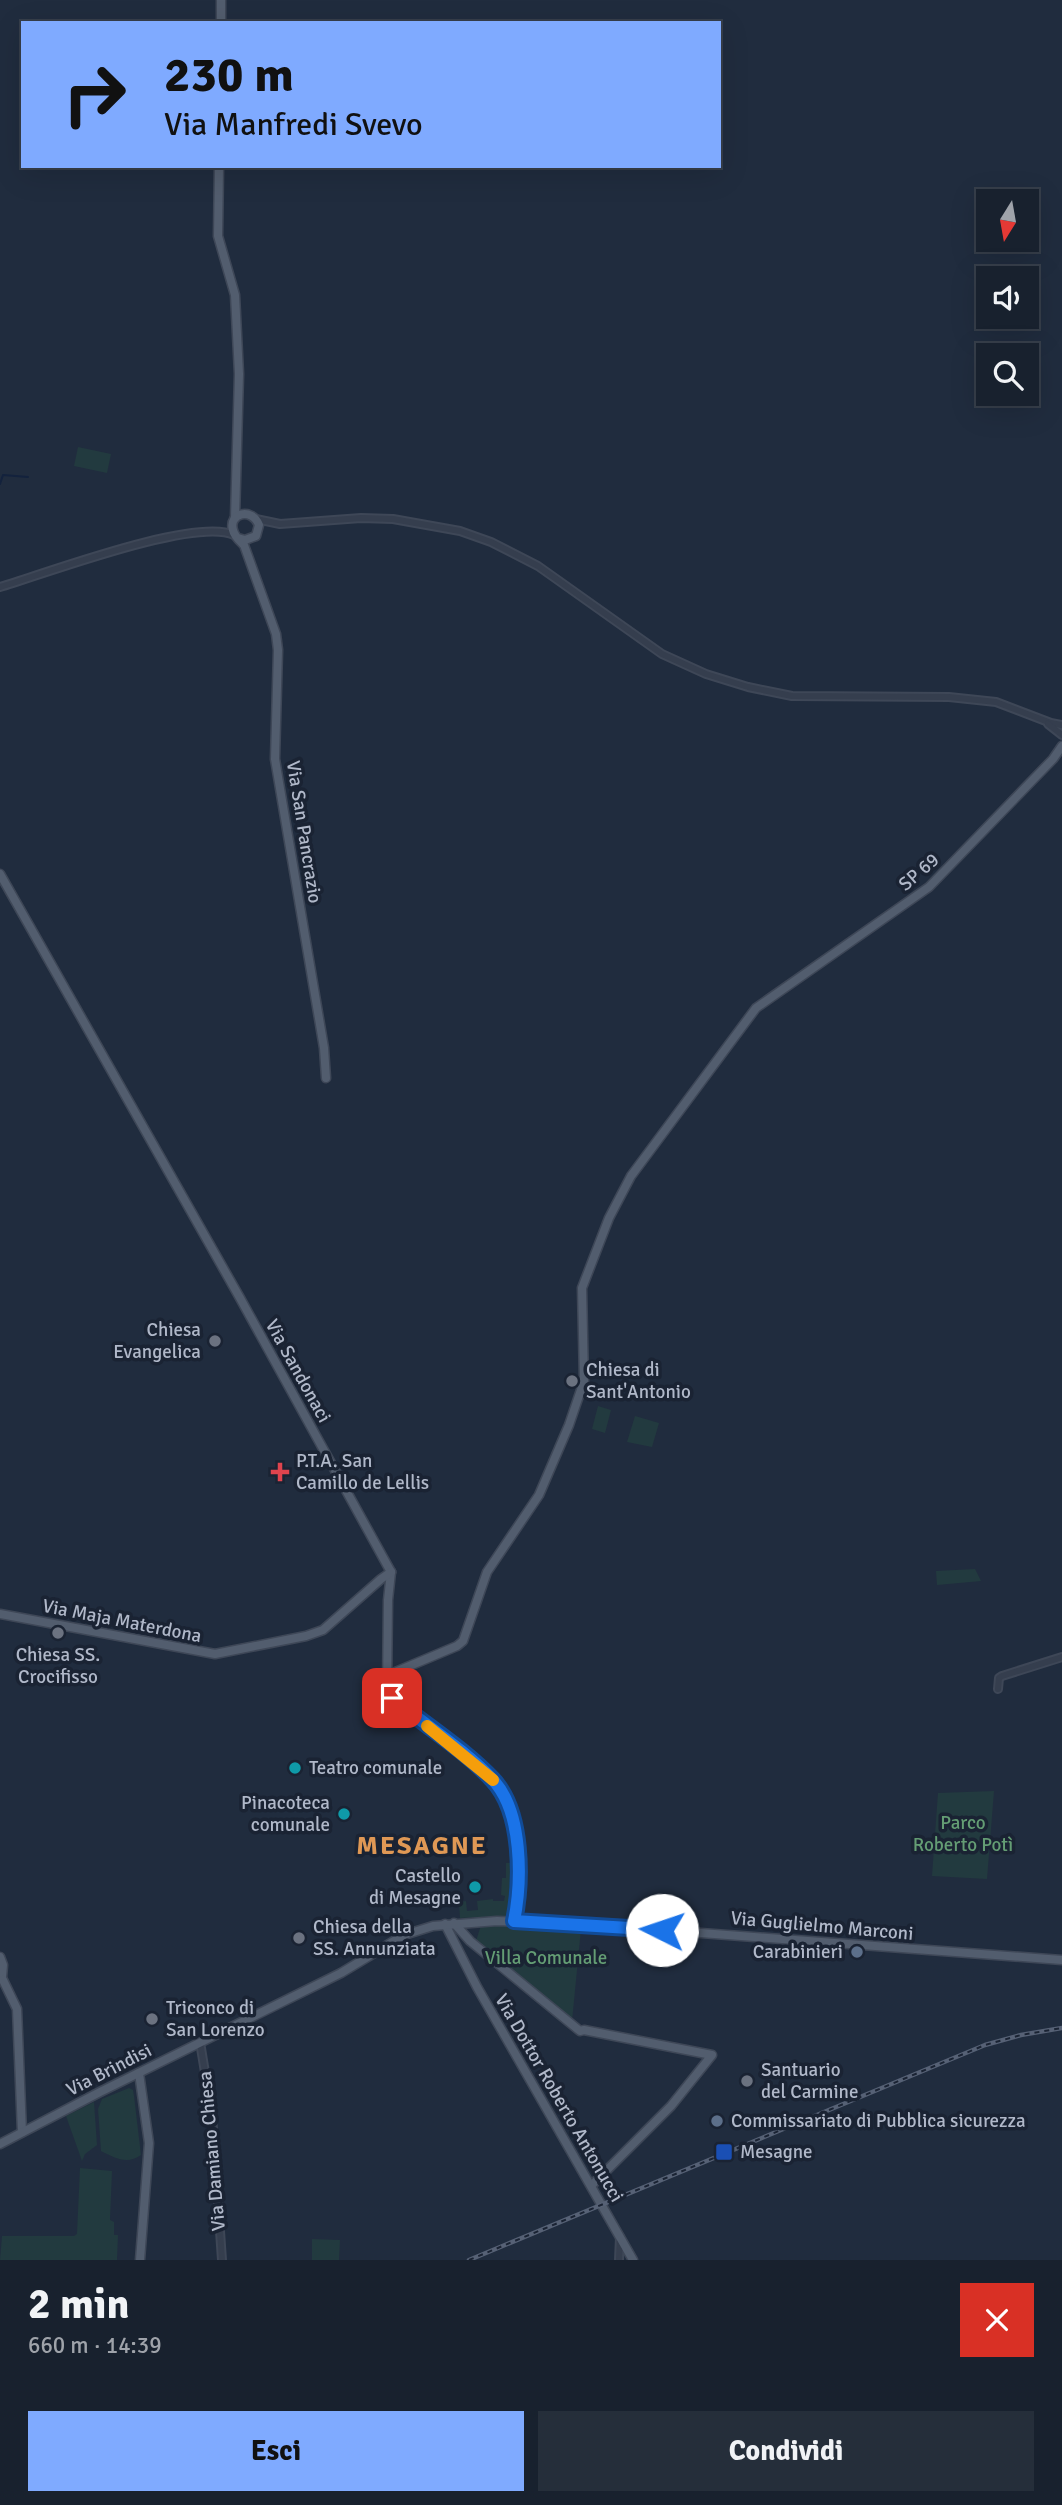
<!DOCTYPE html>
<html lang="it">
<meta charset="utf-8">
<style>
:root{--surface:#18212e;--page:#252e3a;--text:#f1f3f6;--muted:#9fa3aa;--line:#363e4a;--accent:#7faaff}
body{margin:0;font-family:Signika,sans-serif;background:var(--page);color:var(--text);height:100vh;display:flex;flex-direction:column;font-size:26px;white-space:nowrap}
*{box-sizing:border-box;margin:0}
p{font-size:23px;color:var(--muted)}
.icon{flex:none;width:38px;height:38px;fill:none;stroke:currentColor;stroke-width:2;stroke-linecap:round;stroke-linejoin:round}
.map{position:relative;height:2260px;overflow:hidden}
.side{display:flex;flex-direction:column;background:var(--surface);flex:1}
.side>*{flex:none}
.guide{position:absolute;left:21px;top:21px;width:700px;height:147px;border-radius:0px;box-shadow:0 7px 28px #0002,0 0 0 2px var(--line);background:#7faaff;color:#111;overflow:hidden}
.needle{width:46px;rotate:191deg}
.tools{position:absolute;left:976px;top:189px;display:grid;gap:14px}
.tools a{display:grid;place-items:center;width:63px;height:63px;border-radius:0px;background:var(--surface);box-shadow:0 7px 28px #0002,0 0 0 2px var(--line);font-size:35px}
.pin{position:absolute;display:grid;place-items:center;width:60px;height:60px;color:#fff;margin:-30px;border-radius:14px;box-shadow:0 4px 10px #0006}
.me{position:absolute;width:77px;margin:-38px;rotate:274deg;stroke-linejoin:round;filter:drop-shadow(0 0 5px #0008)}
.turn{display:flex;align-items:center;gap:24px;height:147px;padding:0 28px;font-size:32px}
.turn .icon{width:91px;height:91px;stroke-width:2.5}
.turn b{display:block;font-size:49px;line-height:60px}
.round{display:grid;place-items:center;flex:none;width:74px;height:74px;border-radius:0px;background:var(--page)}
.headline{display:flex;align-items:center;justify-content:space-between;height:119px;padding:0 28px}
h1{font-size:42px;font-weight:700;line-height:52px}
.primary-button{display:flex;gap:14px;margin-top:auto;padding:14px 28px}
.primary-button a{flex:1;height:80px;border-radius:0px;background:var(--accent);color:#111;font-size:28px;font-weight:700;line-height:80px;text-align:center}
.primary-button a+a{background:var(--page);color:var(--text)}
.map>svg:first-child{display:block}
.green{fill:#223a3f}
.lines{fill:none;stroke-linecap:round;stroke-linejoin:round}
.stream{stroke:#13223d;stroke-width:2}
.minor-casing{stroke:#3e4757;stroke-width:10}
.major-casing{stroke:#3e4757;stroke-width:11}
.minor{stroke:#353e4e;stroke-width:6}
.major{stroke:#525d6e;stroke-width:8}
.rail-casing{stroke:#566175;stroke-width:4.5}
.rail{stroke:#1a2333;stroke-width:2;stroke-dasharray:5;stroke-linecap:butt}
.route-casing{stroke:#114b97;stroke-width:18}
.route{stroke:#1a73e8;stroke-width:12}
.slow{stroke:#f59e0b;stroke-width:12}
.worship-dot{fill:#6b7280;stroke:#1a2333;stroke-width:2.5}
.health-dot{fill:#e0444e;stroke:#1a2333;stroke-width:2.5}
.culture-dot{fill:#0f9aa8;stroke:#1a2333;stroke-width:2.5}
.service-dot{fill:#5c6f8a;stroke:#1a2333;stroke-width:2.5}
.transit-dot{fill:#1a4fb4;stroke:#1a2333;stroke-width:2.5}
.labels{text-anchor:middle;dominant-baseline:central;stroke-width:7;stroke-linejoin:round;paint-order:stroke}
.street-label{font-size:19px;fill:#b0b8c9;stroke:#1a2333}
.poi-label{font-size:19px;fill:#b0b8c9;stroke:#1a2333;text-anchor:start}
.park-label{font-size:19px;fill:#649d74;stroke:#1a2333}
.district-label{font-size:26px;font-weight:bold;letter-spacing:2px;fill:#df9855;stroke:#1a2333}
</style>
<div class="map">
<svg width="1062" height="2260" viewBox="0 0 1062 2260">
<rect width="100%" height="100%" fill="#202c3e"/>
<g class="green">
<polygon points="78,447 111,454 107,473 74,466"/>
<polygon points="598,1406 611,1410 605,1433 592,1429"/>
<polygon points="635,1416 659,1423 652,1447 627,1442"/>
<polygon points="975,1569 981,1581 937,1585 936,1571"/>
<polygon points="994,1791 987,1879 932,1876 938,1793"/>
<polygon points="513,1851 515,1884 507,1916 460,1918 459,1902 466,1901 467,1911 478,1910 477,1901 493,1899 493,1901 504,1901 505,1896 501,1895 502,1878 506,1878 506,1863 510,1863 509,1852"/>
<polygon points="513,1924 581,1929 572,2021 476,1941 481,1925"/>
<path d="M 129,2088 L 133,2090 L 134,2096 L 141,2155 C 127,2165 115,2158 101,2151 L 98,2109 L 102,2099 Z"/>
<polygon points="94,2102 97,2145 85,2154 82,2161 66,2116"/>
<polygon points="80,2168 112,2171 110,2220 114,2222 114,2235 118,2235 117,2260 0,2260 2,2236 74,2236 77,2234"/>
<polygon points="312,2239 340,2240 339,2260 312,2260"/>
</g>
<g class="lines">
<polyline class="stream" points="0,484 3,475 28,477"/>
<g class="minor-casing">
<g id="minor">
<polyline points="256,519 280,524 361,518 393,519 460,531 491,542 538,566 662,654 706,674 748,687 792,696 949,697 996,702 1051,723 1062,725"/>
<path d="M 0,587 C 47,573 195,517 234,535"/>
<polyline points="1048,724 1062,735"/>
<polyline points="998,1689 999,1678 1002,1676 1062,1657"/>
<polyline points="200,2042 212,2115 222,2260"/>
<polyline points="619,2260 620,2237"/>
</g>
</g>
<g class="major-casing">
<g id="major">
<polyline points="221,23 221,0"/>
<polyline points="219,166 218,236 235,295 239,374 235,518"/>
<path d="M 238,538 L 245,540 L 256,536 L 259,525 C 252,507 228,513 233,530 C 234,536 240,541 244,545 L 276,634 L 278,650 L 275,759 L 324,1048 L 326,1078"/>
<polyline points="0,874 240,1298 391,1572"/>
<path d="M 391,1572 L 388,1600 L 387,1690 L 392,1698 C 413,1715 434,1732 456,1749 C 469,1759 487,1770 496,1784 C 522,1822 523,1878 514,1921"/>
<polyline points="0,1614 215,1654 306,1636 323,1630 381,1579 391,1572"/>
<polyline points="388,1675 457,1646 463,1641 487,1572 539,1495 569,1425 584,1381 582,1288 609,1218 631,1176 756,1008 929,887 1053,759 1062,746"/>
<polyline points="454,1923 470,1941 580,2031 584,2030 712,2055 671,2106 592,2185"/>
<polyline points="445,1924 477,1987 633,2260"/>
<polyline points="0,1957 3,1965 2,1977"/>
<polyline points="3,1980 17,2009 22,2132"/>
<polyline points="139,2073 149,2143 140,2260"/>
<polyline points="0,2144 100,2092 341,1973 404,1935 433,1926 497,1921 595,1925 1062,1960"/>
</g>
</g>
<use href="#minor" class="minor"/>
<use href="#major" class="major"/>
<g class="rail-casing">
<polyline id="rail" points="469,2260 985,2045 1021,2035 1062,2028"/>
</g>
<use href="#rail" class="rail"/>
</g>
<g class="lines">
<g class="route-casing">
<path id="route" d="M 392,1698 C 425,1725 464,1749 493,1780 C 523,1812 522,1881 514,1921 L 662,1930"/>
</g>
<use href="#route" class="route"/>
<polyline class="slow" points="427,1726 493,1780"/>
</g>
<g class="worship-dot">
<circle cx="215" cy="1341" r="7"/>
<circle cx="572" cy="1381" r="7"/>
<circle cx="58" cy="1633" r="7"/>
<circle cx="299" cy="1938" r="7"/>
<circle cx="152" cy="2019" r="7"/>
<circle cx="747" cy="2081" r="7"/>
</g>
<path class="health-dot" d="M276.5 1461.5h7v7h7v7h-7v7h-7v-7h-7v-7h7z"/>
<g class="culture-dot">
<circle cx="295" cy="1768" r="7"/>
<circle cx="344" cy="1814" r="7"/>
<circle cx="475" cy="1887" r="7"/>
</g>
<g class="service-dot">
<circle cx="857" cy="1952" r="7"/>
<circle cx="717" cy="2121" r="7"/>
</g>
<rect class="transit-dot" x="715" y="2143" width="18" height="18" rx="3.5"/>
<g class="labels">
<g class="street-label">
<text transform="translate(304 832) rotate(81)">Via San Pancrazio</text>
<text transform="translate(919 872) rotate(-41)">SP 69</text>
<text transform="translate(298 1371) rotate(61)">Via Sandonaci</text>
<text transform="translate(122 1621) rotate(11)">Via Maja Materdona</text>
<text transform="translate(822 1926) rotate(5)">Via Guglielmo Marconi</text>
<text transform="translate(109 2070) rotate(-27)">Via Brindisi</text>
<text transform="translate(559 2098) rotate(60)">Via Dottor Roberto Antonucci</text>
<text transform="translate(212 2151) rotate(-95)">Via Damiano Chiesa</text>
</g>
<g class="poi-label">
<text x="201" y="1330" text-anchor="end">Chiesa<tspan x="201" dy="22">Evangelica</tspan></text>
<text x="586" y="1370">Chiesa di<tspan x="586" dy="22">Sant'Antonio</tspan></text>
<text x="296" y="1461">P.T.A. San<tspan x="296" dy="22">Camillo de Lellis</tspan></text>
<text x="58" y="1655" text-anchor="middle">Chiesa SS.<tspan x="58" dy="22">Crocifisso</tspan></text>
<text x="309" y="1768">Teatro comunale</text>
<text x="330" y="1803" text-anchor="end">Pinacoteca<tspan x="330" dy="22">comunale</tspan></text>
<text x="461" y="1876" text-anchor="end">Castello<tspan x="461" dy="22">di Mesagne</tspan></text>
<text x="313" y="1927">Chiesa della<tspan x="313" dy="22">SS. Annunziata</tspan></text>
<text x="843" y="1952" text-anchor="end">Carabinieri</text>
<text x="166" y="2008">Triconco di<tspan x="166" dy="22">San Lorenzo</tspan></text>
<text x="761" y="2070">Santuario<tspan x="761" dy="22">del Carmine</tspan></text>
<text x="731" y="2121">Commissariato di Pubblica sicurezza</text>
<text x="740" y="2152">Mesagne</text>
</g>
<g class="park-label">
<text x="963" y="1823">Parco<tspan x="963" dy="22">Roberto Potì</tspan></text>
<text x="546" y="1958">Villa Comunale</text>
</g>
<g class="district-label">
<text x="422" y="1846">MESAGNE</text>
</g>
</g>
</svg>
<div class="tools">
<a><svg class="needle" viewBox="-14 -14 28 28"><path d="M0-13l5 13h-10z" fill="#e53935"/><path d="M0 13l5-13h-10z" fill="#9fa3aa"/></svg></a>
<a><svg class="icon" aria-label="sound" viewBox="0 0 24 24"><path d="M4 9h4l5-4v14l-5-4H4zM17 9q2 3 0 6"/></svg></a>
<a><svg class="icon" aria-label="search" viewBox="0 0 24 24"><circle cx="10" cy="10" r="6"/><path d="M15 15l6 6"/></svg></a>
</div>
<div class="pin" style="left:392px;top:1698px;background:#d93025"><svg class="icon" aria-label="arrive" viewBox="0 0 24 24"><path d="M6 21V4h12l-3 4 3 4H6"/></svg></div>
<svg class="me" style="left:662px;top:1930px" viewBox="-20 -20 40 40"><circle r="19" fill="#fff"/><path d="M0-13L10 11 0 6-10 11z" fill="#1a73e8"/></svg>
<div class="guide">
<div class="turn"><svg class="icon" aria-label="right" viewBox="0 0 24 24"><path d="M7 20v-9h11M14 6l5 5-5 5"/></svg><div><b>230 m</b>Via Manfredi Svevo</div></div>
</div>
</div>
<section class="side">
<div class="headline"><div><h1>2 min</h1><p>660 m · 14:39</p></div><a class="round" style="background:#d93025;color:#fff"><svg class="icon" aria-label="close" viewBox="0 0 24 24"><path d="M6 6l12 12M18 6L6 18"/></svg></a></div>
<div class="primary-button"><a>Esci</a><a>Condividi</a></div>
</section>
